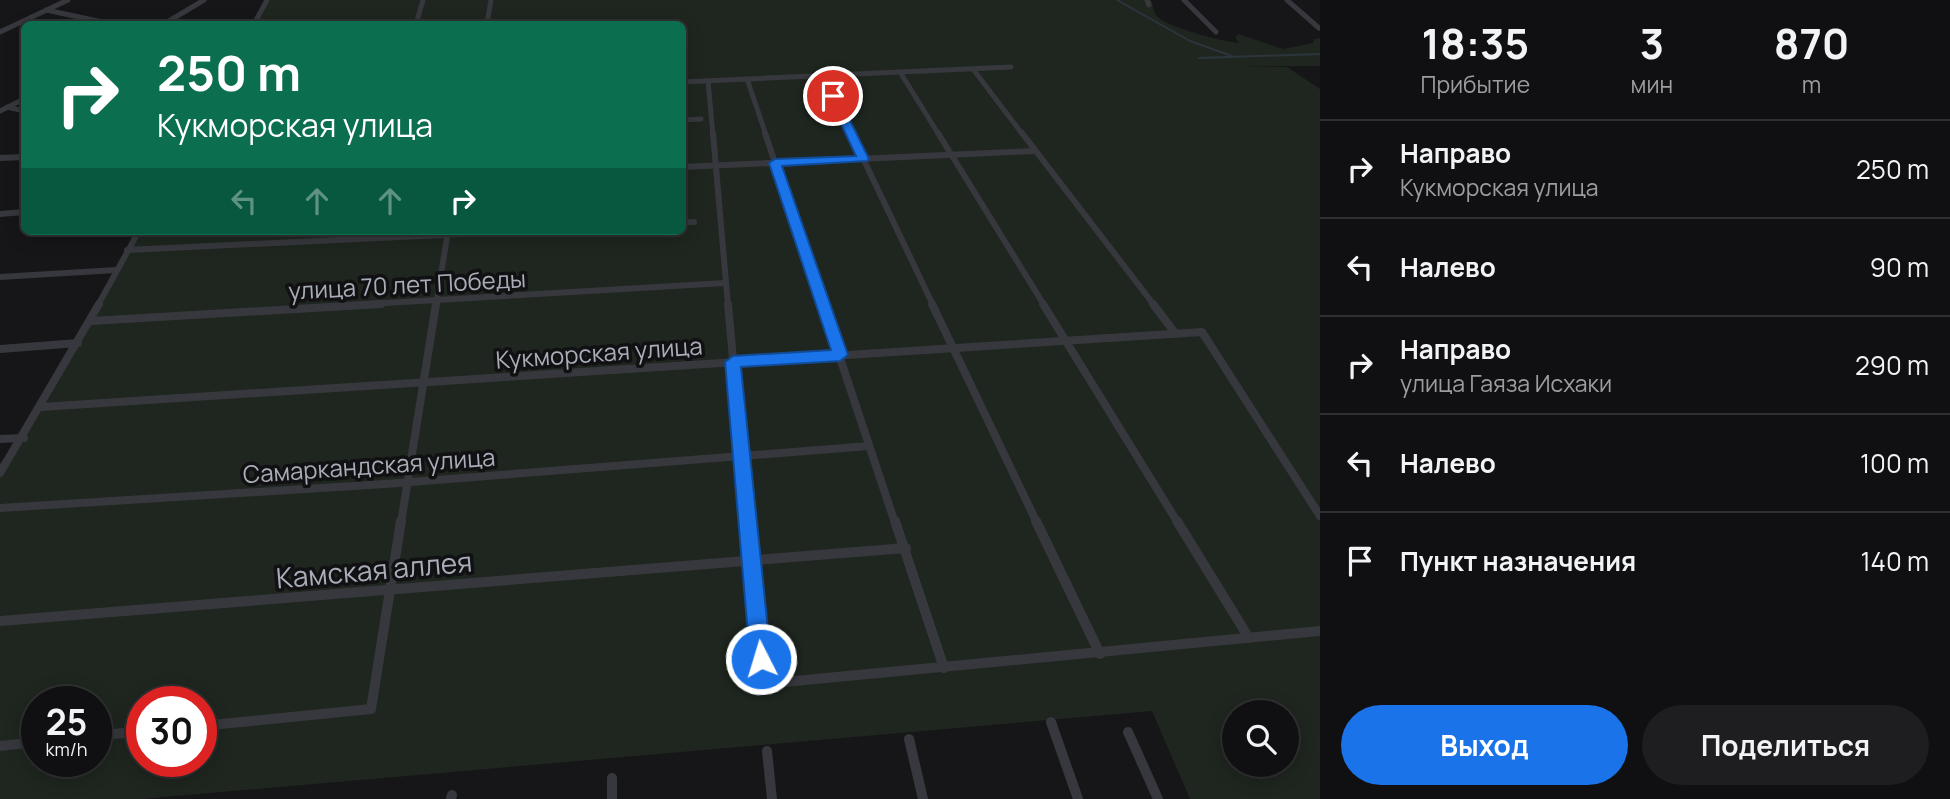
<!DOCTYPE html>
<html lang="ru">
<meta charset="utf-8">
<style>
:root{--surface:#101012;--page:#1e1e20;--text:#f1f3f6;--muted:#9c9d9f;--line:#303032;--accent:#1a73e8}
body{margin:0;font-family:Manrope,sans-serif;background:var(--page);color:var(--text);height:100vh;display:flex;flex-direction:column;font-size:26px;white-space:nowrap}
*{box-sizing:border-box;margin:0}
p{font-size:23px;color:var(--muted)}
.icon{flex:none;width:38px;height:38px;fill:none;stroke:currentColor;stroke-width:2;stroke-linecap:round;stroke-linejoin:round}
.map{position:relative;flex:1;overflow:hidden}
.drawer{display:flex;flex-direction:column;background:var(--surface);width:630px}
.drawer>*{flex:none}
.top-card{position:absolute;left:21px;top:21px;width:665px;height:214px;border-radius:10px;box-shadow:0 4px 18px #0003,0 0 0 2px var(--line);background:#0b6e4f;color:#fff;overflow:hidden}
.controls{position:absolute;left:1222px;top:700px;display:grid;gap:14px}
.controls a{display:grid;place-items:center;width:77px;height:77px;border-radius:50%;background:var(--surface);box-shadow:0 4px 18px #0003,0 0 0 2px var(--line);font-size:35px}
.speed{position:absolute;left:21px;top:686px;display:flex;gap:14px;font-size:35px;font-weight:700;text-align:center}
.speed>*{display:grid;place-content:center;width:91px;height:91px;border-radius:50%;background:var(--surface);box-shadow:0 4px 18px #0003,0 0 0 2px var(--line);line-height:1}
.speed small{font-size:18px;font-weight:400}
.speed .limit{border:10px solid #d22;background:#fff;color:#111}
.pin{position:absolute;display:grid;place-items:center;width:60px;height:60px;color:#fff;margin:-30px;border:4px solid #fff;border-radius:50%;box-shadow:0 2px 7px #0007}
.me{position:absolute;width:77px;margin:-38px;rotate:355deg;stroke-linejoin:round;filter:drop-shadow(0 0 5px #0008)}
.turn{display:flex;align-items:center;gap:24px;height:147px;padding:0 21px;font-size:32px}
.turn .icon{width:91px;height:91px;stroke-width:2.5}
.turn b{display:block;font-size:49px;line-height:60px}
.lanes{display:flex;align-items:center;height:66px;padding:0 21px;background:#0003;justify-content:center;gap:35px;direction:ltr}
.lanes .off{opacity:.35}
.eta{display:flex;justify-content:space-evenly;align-items:center;height:119px;text-align:center}
.eta b{font-size:42px;font-weight:700;line-height:49px}
.action{display:flex;gap:14px;margin-top:auto;padding:14px 21px}
.action a{flex:1;height:80px;border-radius:42px;background:var(--accent);color:#fff;font-size:28px;font-weight:700;line-height:80px;text-align:center}
.action a+a{background:var(--page);color:var(--text)}
ul{padding:0;list-style:none}
li{display:flex;align-items:center;gap:21px;height:98px;padding:0 21px;border-top:2px solid var(--line)}
li div{flex:1}
li b{display:block;font-size:26px}
li em{font-style:normal}
main{display:flex;flex:1;min-height:0}
.map>svg:first-child{display:block}
.green{fill:#1e261f;fill-rule:evenodd}
.lines{fill:none;stroke-linecap:round;stroke-linejoin:round}
.stream{stroke:#2c353c;stroke-width:2}
.minor-far3{stroke:#37383d;stroke-width:5}
.minor-far2{stroke:#37383d;stroke-width:6}
.minor-far1{stroke:#37383d;stroke-width:8}
.minor{stroke:#37383d;stroke-width:10}
.route{fill:#1a73e8;stroke:#114b97;stroke-width:2}
.labels{text-anchor:middle;dominant-baseline:central;stroke-width:7;stroke-linejoin:round;paint-order:stroke}
.street-label{font-size:24px;fill:#a8adb8;stroke:#111113}
.near-street-label{font-size:28px;fill:#a8adb8;stroke:#111113}
</style>
<main>
<div class="map">
<svg width="1320" height="799" viewBox="0 0 1320 799">
<rect width="100%" height="100%" fill="#161618"/>
<path class="green" d="M 267,0 L 1151,0 C 1153,5 1154,13 1157,16 C 1166,27 1224,42 1239,43 L 1235,38 L 1238,34 L 1283,49 L 1313,43 L 1314,39 L 1320,38 L 1320,66 L 1239,66 L 1287,67 L 1320,89 L 1320,799 L 1190,799 L 1152,711 L 142,799 L 0,799 L 0,463 L 30,427 L 143,231 L 682,231 L 682,24 L 254,24 ZM 37,702 L 96,702 L 96,761 L 37,761 ZM 142,702 L 201,702 L 201,761 L 142,761 ZM 1234,712 L 1286,712 L 1286,765 L 1234,765 Z"/>
<g class="lines">
<g class="stream">
<polyline points="1117,0 1190,41 1232,56"/>
<polyline points="1199,58 1320,54"/>
</g>
<g class="minor-far3">
<polyline points="1147,0 1149,5"/>
<polyline points="1184,0 1216,32"/>
<polyline points="1287,0 1319,28"/>
<polyline points="46,10 112,24"/>
<polyline points="164,24 204,0"/>
<polyline points="254,24 267,0"/>
<polyline points="416,24 423,0"/>
<polyline points="487,24 491,0"/>
<polyline points="0,32 68,0"/>
<polyline points="973,69 1023,135"/>
<polyline points="900,72 939,135"/>
<polyline points="823,75 852,135"/>
<polyline points="747,79 766,135"/>
<polyline points="708,81 713,135"/>
<polyline points="682,82 1011,67"/>
<polyline points="7,107 24,111"/>
<polyline points="0,111 24,99"/>
<polyline points="682,120 701,119"/>
</g>
<g class="minor-far2">
<polyline points="713,133 728,305"/>
<polyline points="765,133 823,305"/>
<polyline points="851,133 933,305"/>
<polyline points="938,133 1044,305"/>
<polyline points="1022,133 1154,305"/>
<polyline points="0,158 24,157"/>
<polyline points="682,167 1035,151"/>
<polyline points="0,214 24,212"/>
<polyline points="682,222 694,222"/>
<polyline points="127,250 525,231"/>
<polyline points="0,277 116,270"/>
<polyline points="98,305 139,231"/>
<polyline points="351,305 725,283"/>
<polyline points="436,305 448,231"/>
</g>
<g class="minor-far1">
<polyline points="728,304 748,523"/>
<polyline points="822,304 895,523"/>
<polyline points="932,304 1037,523"/>
<polyline points="1043,304 1178,523"/>
<polyline points="1153,304 1175,333"/>
<polyline points="91,321 381,304"/>
<polyline points="0,349 78,343"/>
<polyline points="41,407 1202,332 1320,516"/>
<polyline points="0,439 24,438"/>
<polyline points="0,473 99,304"/>
<polyline points="0,508 385,484 869,446"/>
<polyline points="401,523 436,304"/>
</g>
<g class="minor">
<polyline points="748,521 763,684 1320,631"/>
<polyline points="895,521 944,668"/>
<polyline points="1036,521 1100,654"/>
<polyline points="1177,521 1249,638"/>
<polyline points="0,621 906,548"/>
<polyline points="1051,722 1078,799"/>
<polyline points="201,726 371,709 401,521"/>
<polyline points="1128,732 1158,799"/>
<polyline points="96,736 142,731"/>
<polyline points="909,739 923,799"/>
<polyline points="0,746 37,742"/>
<polyline points="767,751 772,799"/>
<polyline points="612,778 612,799"/>
<polyline points="451,799 452,795"/>
</g>
</g>
<polygon class="route" points="833,93 838,96 869,159 867,161 782,166 848,355 840,361 741,367 771,659 768,666 761,669 753,666 750,659 725,362 733,356 831,350 769,163 775,159 856,156 828,96"/>
<g class="labels">
<g class="street-label">
<text transform="translate(407 284) rotate(-3)">улица 70 лет Победы</text>
<text transform="translate(599 352) rotate(-4)">Кукморская улица</text>
<text transform="translate(369 465) rotate(-4)">Самаркандская улица</text>
</g>
<g class="near-street-label">
<text transform="translate(374 569) rotate(-5)">Камская аллея</text>
</g>
</g>
</svg>
<div class="controls">
<a><svg class="icon" aria-label="search" viewBox="0 0 24 24"><circle cx="10" cy="10" r="6"/><path d="M15 15l6 6"/></svg></a>
</div>
<div class="speed"><div>25<small>km/h</small></div><div class="limit">30</div></div>
<div class="pin" style="left:833px;top:96px;background:#d93025"><svg class="icon" aria-label="arrive" viewBox="0 0 24 24"><path d="M6 21V4h12l-3 4 3 4H6"/></svg></div>
<svg class="me" style="left:761px;top:659px" viewBox="-20 -20 40 40"><circle r="17" fill="#1a73e8" stroke="#fff" stroke-width="3"/><path d="M0-11L8 9 0 5-8 9z" fill="#fff"/></svg>
<div class="top-card">
<div class="turn"><svg class="icon" aria-label="right" viewBox="0 0 24 24"><path d="M7 20v-9h11M14 6l5 5-5 5"/></svg><div><b>250 m</b>Кукморская улица</div></div>
<div class="lanes"><svg class="icon off" aria-label="left" viewBox="0 0 24 24"><path d="M17 20v-9H6M10 6l-5 5 5 5"/></svg><svg class="icon off" aria-label="ahead" viewBox="0 0 24 24"><path d="M12 20V5M6 11l6-6 6 6"/></svg><svg class="icon off" aria-label="ahead" viewBox="0 0 24 24"><path d="M12 20V5M6 11l6-6 6 6"/></svg><svg class="icon" aria-label="right" viewBox="0 0 24 24"><path d="M7 20v-9h11M14 6l5 5-5 5"/></svg></div>
</div>
</div>
<section class="drawer">
<div class="eta">
<div><b>18:35</b><p>Прибытие</p></div>
<div><b>3</b><p>мин</p></div>
<div><b>870</b><p>m</p></div>
</div>
<ul>
<li><svg class="icon" aria-label="right" viewBox="0 0 24 24"><path d="M7 20v-9h11M14 6l5 5-5 5"/></svg><div><b>Направо</b><p>Кукморская улица</p></div><em>250 m</em></li>
<li><svg class="icon" aria-label="left" viewBox="0 0 24 24"><path d="M17 20v-9H6M10 6l-5 5 5 5"/></svg><div><b>Налево</b></div><em>90 m</em></li>
<li><svg class="icon" aria-label="right" viewBox="0 0 24 24"><path d="M7 20v-9h11M14 6l5 5-5 5"/></svg><div><b>Направо</b><p>улица Гаяза Исхаки</p></div><em>290 m</em></li>
<li><svg class="icon" aria-label="left" viewBox="0 0 24 24"><path d="M17 20v-9H6M10 6l-5 5 5 5"/></svg><div><b>Налево</b></div><em>100 m</em></li>
<li><svg class="icon" aria-label="arrive" viewBox="0 0 24 24"><path d="M6 21V4h12l-3 4 3 4H6"/></svg><div><b>Пункт назначения</b></div><em>140 m</em></li>
</ul>
<div class="action"><a>Выход</a><a>Поделиться</a></div>
</section>
</main>
